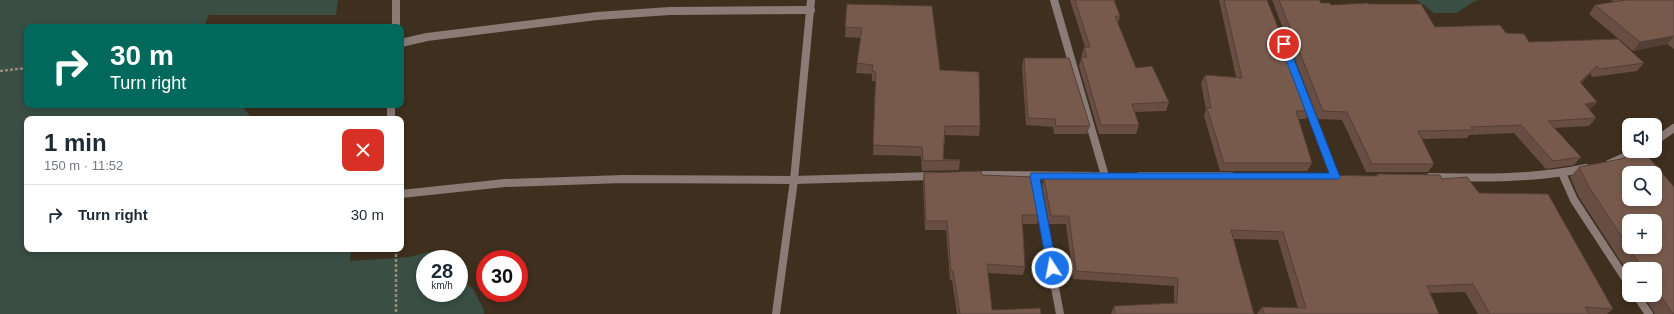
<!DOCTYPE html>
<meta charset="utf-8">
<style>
:root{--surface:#fff;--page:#f6f6f7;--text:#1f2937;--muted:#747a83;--line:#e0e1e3}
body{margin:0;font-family:Arial,sans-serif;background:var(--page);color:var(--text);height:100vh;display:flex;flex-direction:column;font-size:15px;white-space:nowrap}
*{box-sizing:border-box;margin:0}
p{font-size:13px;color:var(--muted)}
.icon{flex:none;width:22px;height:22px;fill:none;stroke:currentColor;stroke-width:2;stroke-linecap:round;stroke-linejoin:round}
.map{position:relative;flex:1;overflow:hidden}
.sheet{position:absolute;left:24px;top:116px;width:380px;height:136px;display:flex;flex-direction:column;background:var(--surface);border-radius:8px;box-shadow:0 2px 6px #0003}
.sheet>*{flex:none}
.hud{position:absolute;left:24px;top:24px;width:380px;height:84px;border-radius:8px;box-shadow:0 2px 6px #0003;background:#00695c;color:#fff;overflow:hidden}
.controls{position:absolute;left:1622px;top:118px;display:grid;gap:8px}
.controls a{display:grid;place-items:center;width:40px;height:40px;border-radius:8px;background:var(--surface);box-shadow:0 2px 6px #0003;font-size:20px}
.speed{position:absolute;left:416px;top:250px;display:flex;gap:8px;font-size:20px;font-weight:700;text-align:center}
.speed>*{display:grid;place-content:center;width:52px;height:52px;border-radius:50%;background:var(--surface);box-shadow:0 2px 6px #0003;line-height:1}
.speed small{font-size:10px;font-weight:400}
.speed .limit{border:6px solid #d22;background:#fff;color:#111}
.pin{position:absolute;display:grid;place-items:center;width:34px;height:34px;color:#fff;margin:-17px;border:2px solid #fff;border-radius:50%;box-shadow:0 1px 4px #0007}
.me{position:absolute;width:44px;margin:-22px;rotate:349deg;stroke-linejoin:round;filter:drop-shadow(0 0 3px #0008)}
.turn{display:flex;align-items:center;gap:14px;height:84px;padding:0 20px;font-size:18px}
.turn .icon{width:52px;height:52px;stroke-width:2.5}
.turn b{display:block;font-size:28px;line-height:34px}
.round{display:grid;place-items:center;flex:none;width:42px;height:42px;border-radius:8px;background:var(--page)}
.headline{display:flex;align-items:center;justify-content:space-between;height:68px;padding:0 20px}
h1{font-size:24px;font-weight:800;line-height:30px}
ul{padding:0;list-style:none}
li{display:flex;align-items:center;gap:12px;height:60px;padding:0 20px;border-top:1px solid var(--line)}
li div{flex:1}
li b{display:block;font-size:15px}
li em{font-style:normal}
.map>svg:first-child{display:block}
.green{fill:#3a4e44}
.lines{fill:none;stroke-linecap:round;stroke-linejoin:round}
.path{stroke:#968a7c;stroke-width:2.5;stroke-dasharray:3 2;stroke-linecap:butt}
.street{stroke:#8a7b76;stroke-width:8}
.wall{fill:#674d42;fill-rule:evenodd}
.shaded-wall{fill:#543f36}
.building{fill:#785a4d;stroke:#543f36;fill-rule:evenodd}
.route{fill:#1a73e8;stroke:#114b97}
</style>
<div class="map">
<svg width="1674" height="314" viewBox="0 0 1674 314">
<rect width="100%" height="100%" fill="#3e2f1e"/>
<g class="green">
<polygon points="0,0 338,0 336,15 209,15 204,27 27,27 27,105 241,105 251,117 280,119 27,119 27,249 351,249 350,261 409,257 429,252 442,255 444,259 425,259 425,293 459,293 459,277 473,289 484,310 484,314 0,314"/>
<polygon points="1417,0 1480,0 1475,1 1456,13 1434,13"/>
</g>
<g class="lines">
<g class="path">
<polyline points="0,71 27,68"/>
<polyline points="396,249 396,314"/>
</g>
<g class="street">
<polyline points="396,0 396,27"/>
<polyline points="1054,0 1105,176"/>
<polyline points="401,43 427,37 597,16 670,11 811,10"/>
<polyline points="1307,103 1335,177"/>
<polyline points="391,105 391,119"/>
<polyline points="1655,141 1674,128"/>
<polyline points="1609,164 1638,151"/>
<polyline points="1562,173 1574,200 1629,284"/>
<polyline points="974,175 1101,176"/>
<polyline points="1034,176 1060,314"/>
<polyline points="1140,176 1231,176"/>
<path d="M 1430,177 C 1483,178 1534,179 1586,168"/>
<polyline points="401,194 505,183 623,179 794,180 933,176"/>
<polyline points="1636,295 1649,314"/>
<polyline points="776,314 794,180 811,0"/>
</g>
</g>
<g class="wall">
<polygon points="1070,0 1114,0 1120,16 1118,23 1136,68 1169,102 1166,111 1135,112 1139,125 1136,134 1099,134 1079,66 1084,47 1085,47"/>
<polygon points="1219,0 1267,0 1311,111 1306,119 1298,119 1312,163 1307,171 1220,171 1204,116 1206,110 1201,83 1205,75 1236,77"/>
<polygon points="1272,0 1319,0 1321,3 1331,5 1369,4 1435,27 1506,33 1529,42 1644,63 1637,71 1593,77 1590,74 1581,83 1590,110 1596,118 1589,126 1554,128 1581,157 1574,165 1546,169 1514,133 1469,135 1467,138 1422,139 1434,164 1428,172 1366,172 1342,120 1318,119"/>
<polygon points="1611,0 1674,0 1674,49 1667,44 1633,51 1589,14 1595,5 1614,2"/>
<polygon points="847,4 940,70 980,126 979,136 945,135 943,159 960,160 959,170 922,171 921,156 873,155 875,81 872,81 872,74 856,73 857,63 861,38 845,37"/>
<polygon points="1024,58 1090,126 1087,134 1054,134 1053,127 1026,125 1022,66"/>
<path d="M 1646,154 L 1674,187 L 1674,314 L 1655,314 L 1643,295 L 1655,295 L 1655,269 L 1629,269 L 1629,274 L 1579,197 L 1570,177 L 1579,167 L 1621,159 L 1629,156 ZM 1629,173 L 1655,173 L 1655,199 L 1629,199 ZM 1629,221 L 1655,221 L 1655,247 L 1629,247 Z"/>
<polygon points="924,173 982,175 1040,215 1037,224 1022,224 1025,267 1023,275 988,273 992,310 1041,314 957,314 952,280 950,280 946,230 925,230 923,182"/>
<polygon points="1092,173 1166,178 1220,178 1222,174 1376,176 1377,174 1442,179 1479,193 1613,309 1607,314 1478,314 1465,292 1430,293 1439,314 1257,314 1262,307 1298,308 1278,240 1233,239 1254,314 1111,314 1114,306 1174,303 1174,286 1073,279 1066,224 1049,224 1042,186 1044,178 1091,178"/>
</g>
<g class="shaded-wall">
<polygon points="1674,36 1667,44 1633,51 1640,42"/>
<polygon points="1597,66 1590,74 1573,90 1580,82"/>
<polygon points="1597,102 1590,110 1585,104"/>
</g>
<g class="building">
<polygon points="1075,0 1114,0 1120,16 1115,16 1136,68 1152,66 1169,102 1132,104 1139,125 1101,125 1081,57 1087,57 1084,47 1090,47"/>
<polygon points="1224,0 1267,0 1311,111 1296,111 1312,163 1224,163 1207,108 1211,108 1205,75 1242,78"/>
<polygon points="1279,0 1319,0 1321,3 1330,3 1331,5 1368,3 1369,4 1421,4 1435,27 1500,25 1506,33 1524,34 1529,42 1618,39 1644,63 1600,69 1597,66 1580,82 1597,102 1585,104 1596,118 1548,121 1581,157 1553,161 1521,125 1471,127 1473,130 1418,131 1434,164 1372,164 1347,112 1323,111"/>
<polygon points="1626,0 1674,0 1674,36 1640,42 1595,5"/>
<polygon points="847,4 932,6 940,70 979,72 980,126 945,126 943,159 960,160 923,161 922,147 873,145 876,72 872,71 873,65 857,63 862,28 845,27"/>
<polygon points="1024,58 1069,58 1090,126 1056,126 1055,119 1028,118"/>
<path d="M 1646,154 L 1674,187 L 1674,314 L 1673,314 L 1655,287 L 1655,269 L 1643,269 L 1589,187 L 1579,167 L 1621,159 L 1629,156 ZM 1629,173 L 1655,173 L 1655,199 L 1629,199 ZM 1629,221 L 1655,221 L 1655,247 L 1629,247 Z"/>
<polygon points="981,171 982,175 1033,177 1040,215 1022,215 1025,267 987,264 992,310 1040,308 1041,314 960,314 953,271 951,271 947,221 926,221 924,173"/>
<polygon points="1092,173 1166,177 1166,178 1223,178 1222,174 1227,174 1378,176 1377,174 1440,175 1442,179 1467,177 1479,193 1548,194 1613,309 1585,307 1589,314 1490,314 1473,284 1427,286 1439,314 1264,314 1262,307 1306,308 1283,232 1231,230 1254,314 1115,314 1114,306 1177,303 1178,278 1076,271 1069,216 1051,216 1044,178 1093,178"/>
</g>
<polygon class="route" points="1284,41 1288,44 1340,177 1339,179 1040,179 1057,268 1055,271 1052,272 1048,271 1030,176 1031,173 1329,173 1280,44"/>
</svg>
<div class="controls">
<a><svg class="icon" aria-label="sound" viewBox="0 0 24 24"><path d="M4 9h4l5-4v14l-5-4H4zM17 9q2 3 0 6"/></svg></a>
<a><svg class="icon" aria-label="search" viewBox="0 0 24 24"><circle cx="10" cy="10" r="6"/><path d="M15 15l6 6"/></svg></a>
<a>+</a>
<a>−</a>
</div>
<div class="speed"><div>28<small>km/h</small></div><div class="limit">30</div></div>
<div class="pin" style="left:1284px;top:44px;background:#d93025"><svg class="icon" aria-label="arrive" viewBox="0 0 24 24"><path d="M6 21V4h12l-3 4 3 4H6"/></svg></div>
<svg class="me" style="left:1052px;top:268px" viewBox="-20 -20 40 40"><circle r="17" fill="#1a73e8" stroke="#fff" stroke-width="3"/><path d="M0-11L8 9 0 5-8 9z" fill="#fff"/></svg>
<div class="hud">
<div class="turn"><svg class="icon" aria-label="right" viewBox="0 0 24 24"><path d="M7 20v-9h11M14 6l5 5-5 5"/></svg><div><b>30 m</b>Turn right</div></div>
</div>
<section class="sheet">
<div class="headline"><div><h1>1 min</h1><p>150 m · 11:52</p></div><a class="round" style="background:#d93025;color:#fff"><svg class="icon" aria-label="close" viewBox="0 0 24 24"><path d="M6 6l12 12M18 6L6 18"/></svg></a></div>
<ul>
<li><svg class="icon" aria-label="right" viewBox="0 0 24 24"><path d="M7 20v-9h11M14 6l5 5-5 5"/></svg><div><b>Turn right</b></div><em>30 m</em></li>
</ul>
</section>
</div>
